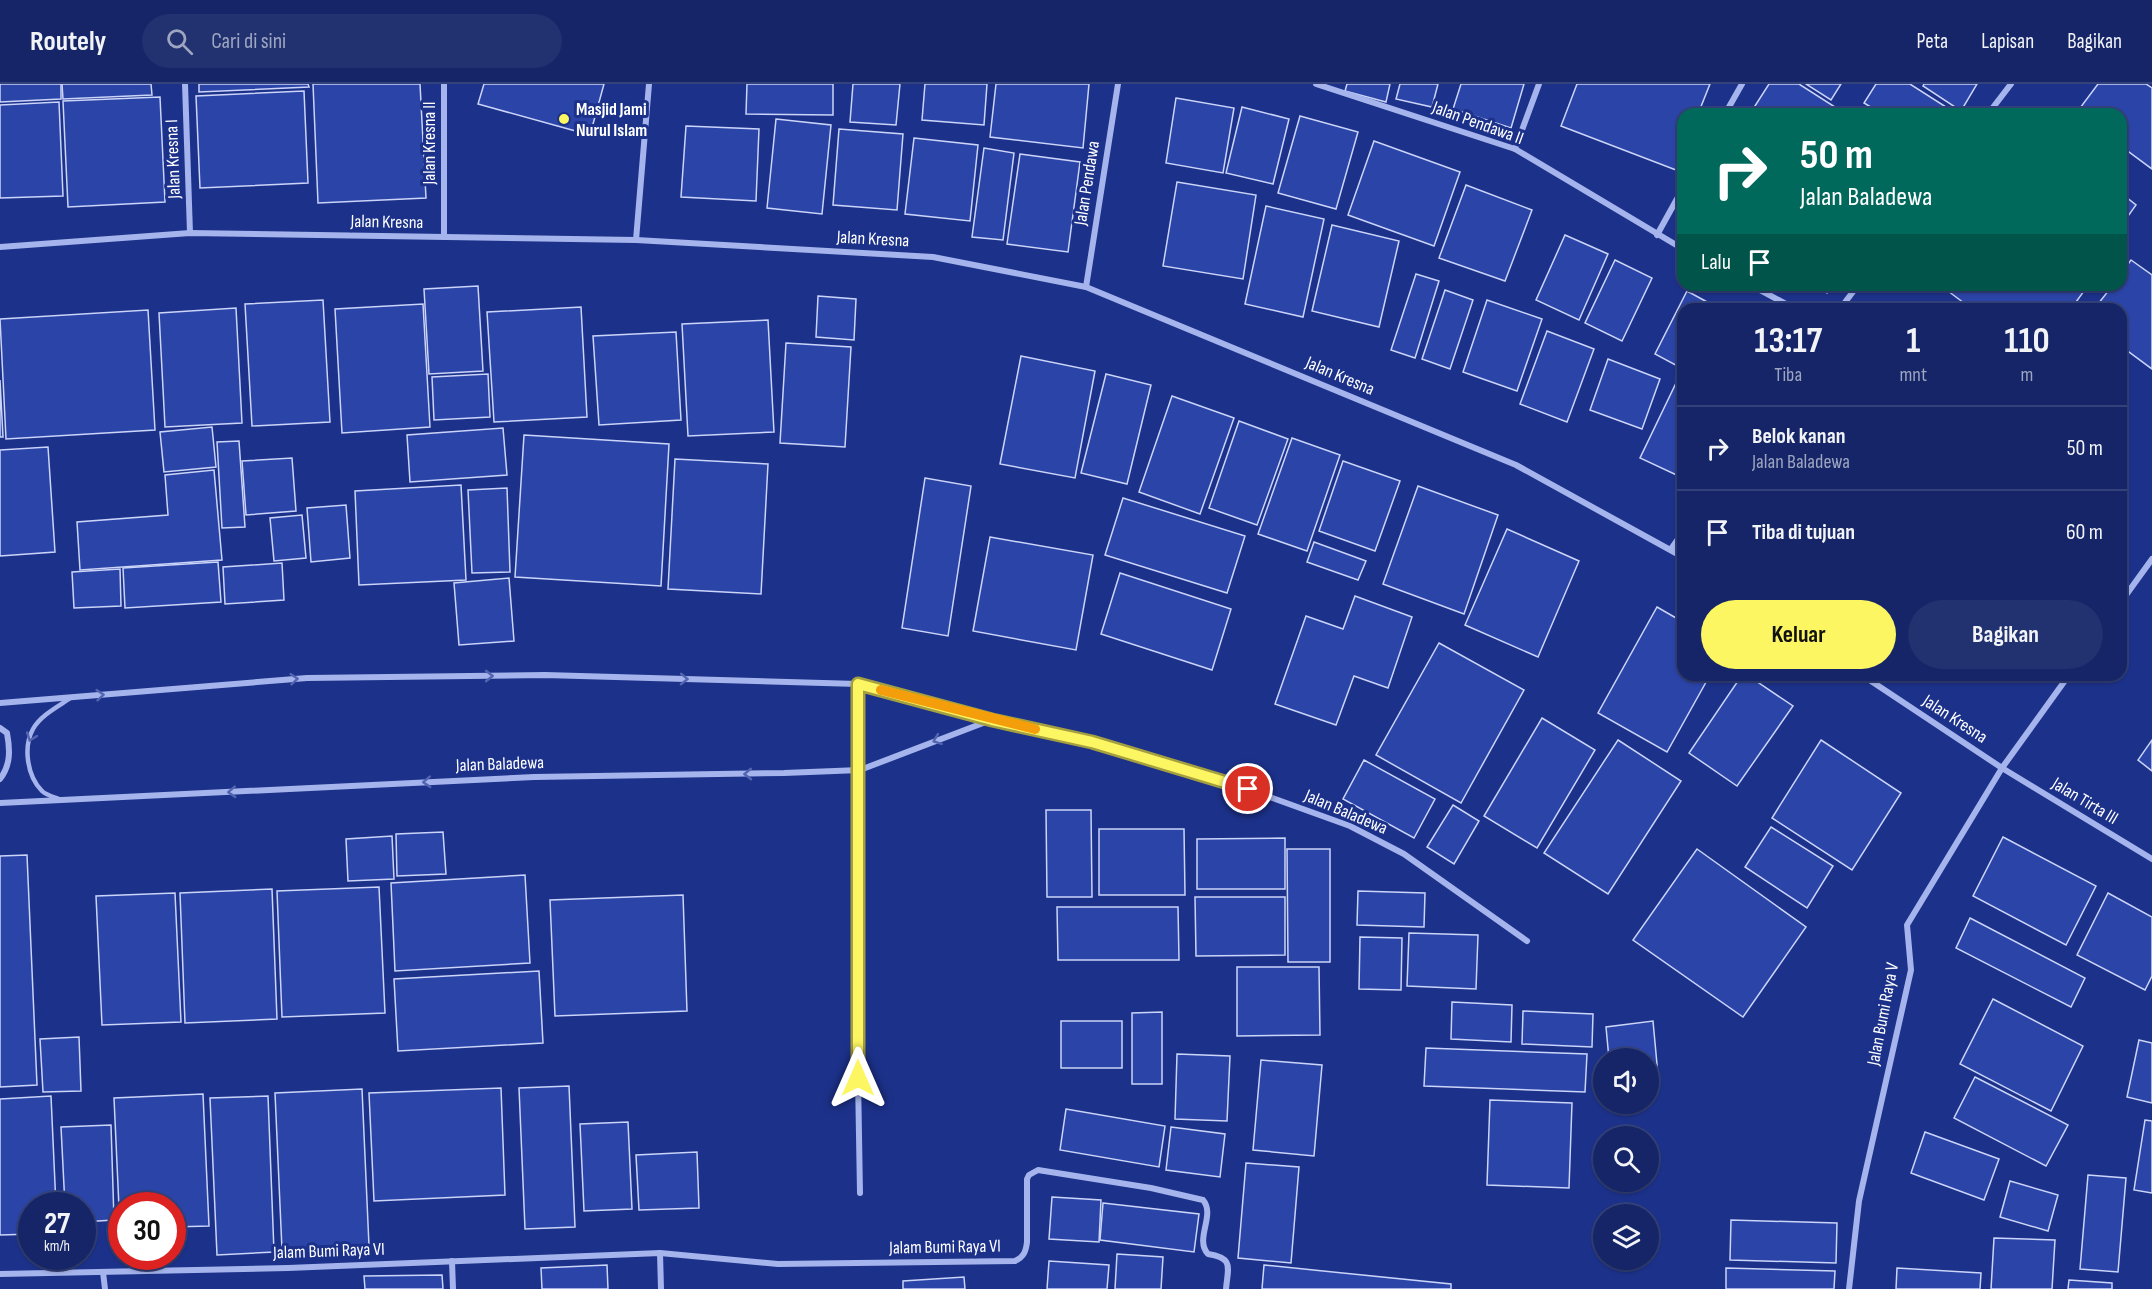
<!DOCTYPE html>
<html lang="id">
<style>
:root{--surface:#152567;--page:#223170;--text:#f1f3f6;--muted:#9da5c0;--line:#34427b;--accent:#fdf663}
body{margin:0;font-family:"Sofia Sans Condensed",sans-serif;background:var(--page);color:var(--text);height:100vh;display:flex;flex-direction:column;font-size:22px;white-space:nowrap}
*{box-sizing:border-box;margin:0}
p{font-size:20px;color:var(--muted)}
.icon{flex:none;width:33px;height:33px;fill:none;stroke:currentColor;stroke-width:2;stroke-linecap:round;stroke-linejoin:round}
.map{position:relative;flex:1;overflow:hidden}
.details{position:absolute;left:1677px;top:219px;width:450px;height:378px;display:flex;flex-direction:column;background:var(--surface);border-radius:18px;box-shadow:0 2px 4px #0004,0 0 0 2px var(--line)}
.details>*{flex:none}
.hud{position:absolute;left:1677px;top:24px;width:450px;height:183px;border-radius:18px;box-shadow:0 2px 4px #0004,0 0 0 2px var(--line);background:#00695c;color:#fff;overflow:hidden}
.controls{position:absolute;left:1593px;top:964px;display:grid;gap:12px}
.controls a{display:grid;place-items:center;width:66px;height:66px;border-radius:50%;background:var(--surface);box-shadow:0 2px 4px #0004,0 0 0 2px var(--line);font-size:30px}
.speed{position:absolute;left:18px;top:1108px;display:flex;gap:12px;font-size:30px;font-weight:700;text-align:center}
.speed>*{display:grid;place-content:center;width:78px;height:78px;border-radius:50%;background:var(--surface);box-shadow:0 2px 4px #0004,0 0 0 2px var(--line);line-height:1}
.speed small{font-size:15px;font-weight:400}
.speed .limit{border:9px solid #d22;background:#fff;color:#111}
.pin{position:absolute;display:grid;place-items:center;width:51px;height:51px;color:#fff;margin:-26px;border:3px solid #fff;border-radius:50%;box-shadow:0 2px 6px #0007}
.me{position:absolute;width:66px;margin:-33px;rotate:0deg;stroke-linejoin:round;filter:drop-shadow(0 0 4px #0008)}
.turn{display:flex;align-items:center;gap:21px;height:126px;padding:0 24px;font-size:27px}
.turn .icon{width:78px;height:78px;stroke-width:2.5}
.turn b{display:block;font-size:42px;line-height:51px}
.then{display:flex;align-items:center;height:57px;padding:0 24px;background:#0003;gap:12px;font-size:22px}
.eta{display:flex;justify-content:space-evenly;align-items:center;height:102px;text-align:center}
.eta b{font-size:36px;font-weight:700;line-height:42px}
.button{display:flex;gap:12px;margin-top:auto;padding:12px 24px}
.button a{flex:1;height:69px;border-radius:36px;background:var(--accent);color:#111;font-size:24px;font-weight:700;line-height:69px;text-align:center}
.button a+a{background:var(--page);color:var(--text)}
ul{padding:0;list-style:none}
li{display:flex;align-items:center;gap:18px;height:84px;padding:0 24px;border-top:2px solid var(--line)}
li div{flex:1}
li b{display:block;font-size:22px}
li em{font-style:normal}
header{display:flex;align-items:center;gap:36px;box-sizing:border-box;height:84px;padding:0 30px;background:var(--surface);border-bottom:2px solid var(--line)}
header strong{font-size:28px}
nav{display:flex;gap:33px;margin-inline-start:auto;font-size:21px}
.search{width:420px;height:54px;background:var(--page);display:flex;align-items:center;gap:15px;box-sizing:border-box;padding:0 21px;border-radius:33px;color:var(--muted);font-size:22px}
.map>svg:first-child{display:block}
.building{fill:#2b44a7;stroke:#cbd4f9;stroke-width:1.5}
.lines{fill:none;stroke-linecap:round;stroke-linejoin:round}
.lane{stroke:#a5b4ec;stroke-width:4.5}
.street{stroke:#a5b4ec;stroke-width:6}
.oneway{stroke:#5365b1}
.route-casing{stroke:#a4a040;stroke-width:15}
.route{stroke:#fdf663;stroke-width:10}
.slow{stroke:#f59e0b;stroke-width:10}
.poi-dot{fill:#fdf663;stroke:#1c3189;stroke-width:2}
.labels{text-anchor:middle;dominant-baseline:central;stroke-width:6;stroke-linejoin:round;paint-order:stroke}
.poi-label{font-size:18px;font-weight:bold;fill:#fff;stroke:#1c3189;text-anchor:start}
.street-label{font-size:18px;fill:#fff;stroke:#1c3189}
</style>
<header>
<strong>Routely</strong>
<div class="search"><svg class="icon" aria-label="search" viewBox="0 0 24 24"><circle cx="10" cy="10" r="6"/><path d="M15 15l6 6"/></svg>Cari di sini</div>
<nav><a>Peta</a><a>Lapisan</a><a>Bagikan</a></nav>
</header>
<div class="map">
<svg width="2152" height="1205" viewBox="0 0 2152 1205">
<rect width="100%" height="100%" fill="#1c3189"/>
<g class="building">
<polygon points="0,0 61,0 61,15 0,18"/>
<polygon points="62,0 151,0 152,11 63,15"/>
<polygon points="199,0 308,0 309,3 199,8"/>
<polygon points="313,0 420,0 426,114 318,119"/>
<polygon points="484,0 604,0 590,51 478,20"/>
<polygon points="747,0 833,0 833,31 746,30"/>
<polygon points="853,0 900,0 896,41 850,38"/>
<polygon points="925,0 987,0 984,41 922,36"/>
<polygon points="996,0 1089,0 1083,64 990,53"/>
<polygon points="1347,0 1390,0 1386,18 1345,7"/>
<polygon points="1400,0 1438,0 1432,23 1396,15"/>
<polygon points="1461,0 1524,0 1511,44 1453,25"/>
<polygon points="1577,0 1710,0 1698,30 1683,30 1683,69 1676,86 1561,42"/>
<polygon points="1769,0 1799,0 1835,23 1831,30 1761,30 1753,25"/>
<polygon points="1806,0 1841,0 1831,16"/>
<polygon points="1876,0 1910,0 1946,23 1941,30 1882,30 1864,19"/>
<polygon points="1924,0 1977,0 1961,27 1923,2"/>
<polygon points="2098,0 2146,0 2152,4 2152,85 2121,62 2121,30 2080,30 2077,28"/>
<polygon points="304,7 308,99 200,104 196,12"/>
<polygon points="160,13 165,118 68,123 63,17"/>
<polygon points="1176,14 1234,24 1223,89 1166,79"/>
<polygon points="59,18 63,112 0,114 0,21"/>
<polygon points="1242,23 1289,35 1273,100 1226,89"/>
<polygon points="1300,32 1358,48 1336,125 1278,109"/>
<polygon points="776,35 831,41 822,130 767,124"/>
<polygon points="686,42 759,45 756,117 681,113"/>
<polygon points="839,45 903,50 897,126 833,121"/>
<polygon points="914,54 978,61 970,137 905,130"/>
<polygon points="1374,57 1460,88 1434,162 1348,131"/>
<polygon points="984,64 1014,69 1003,156 972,153"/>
<polygon points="1020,70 1080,78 1068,168 1007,160"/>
<polygon points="1177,98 1256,111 1243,195 1163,182"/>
<polygon points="1466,101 1532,126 1505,197 1439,174"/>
<polygon points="2121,109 2136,121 2121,142"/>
<polygon points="1266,122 1324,135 1303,233 1245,220"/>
<polygon points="1332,141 1399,157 1379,243 1312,227"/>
<polygon points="1565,151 1608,170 1579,236 1536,216"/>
<polygon points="1615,176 1652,194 1622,257 1585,239"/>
<polygon points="2131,176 2152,191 2152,285 2121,262 2121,225 2094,225 2113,201 2121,201 2121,190"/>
<polygon points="1416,190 1439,197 1415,274 1391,266"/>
<polygon points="1814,201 1832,201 1827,209"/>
<polygon points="1947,201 2075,201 2084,207 2071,225 1972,225 1944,204"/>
<polygon points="478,202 483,287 429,290 424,205"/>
<polygon points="1445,206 1473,216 1450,285 1422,275"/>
<polygon points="1687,207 1720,225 1683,225 1683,285 1655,270"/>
<polygon points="818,212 856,215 854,256 816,253"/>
<polygon points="323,216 330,338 252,342 245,220"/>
<polygon points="1487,216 1542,235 1517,307 1463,288"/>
<polygon points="423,220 430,343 342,349 335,225"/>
<polygon points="581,223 587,333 494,338 487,228"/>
<polygon points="236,224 242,339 165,343 159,229"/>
<polygon points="148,226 155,346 6,355 0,235"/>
<polygon points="768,236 774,348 688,352 682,240"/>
<polygon points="1547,247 1594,265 1567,338 1520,320"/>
<polygon points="676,248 681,336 599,341 593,252"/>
<polygon points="786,259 851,263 845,363 780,359"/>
<polygon points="1021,272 1095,287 1075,394 1000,380"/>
<polygon points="1608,275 1660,295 1642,345 1590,326"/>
<polygon points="488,290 490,333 434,336 432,293"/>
<polygon points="1106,290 1151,301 1127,400 1081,389"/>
<polygon points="0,296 3,353 0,353"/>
<polygon points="1677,297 1683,300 1683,394 1640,374"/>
<polygon points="1172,312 1234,334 1200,430 1139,408"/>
<polygon points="1239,337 1288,355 1257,441 1209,424"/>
<polygon points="212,343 216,383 164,388 160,348"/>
<polygon points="503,344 507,391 410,398 407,351"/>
<polygon points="524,351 669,360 661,502 515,493"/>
<polygon points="1292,354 1340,371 1307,467 1258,450"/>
<polygon points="239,357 245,443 222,444 217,358"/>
<polygon points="48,363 55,468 0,472 0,366"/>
<polygon points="292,374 296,427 246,431 242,377"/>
<polygon points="675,375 768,380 761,510 668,505"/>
<polygon points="1343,377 1400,397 1375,467 1319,447"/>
<polygon points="214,386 222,476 80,486 77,438 168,431 165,391"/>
<polygon points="925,394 971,402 948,552 902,544"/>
<polygon points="461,401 466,496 359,501 355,407"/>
<polygon points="1418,402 1498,431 1464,530 1383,500"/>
<polygon points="507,404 510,488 472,489 468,406"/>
<polygon points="1123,414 1245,452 1227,509 1105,471"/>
<polygon points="346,421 350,474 311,478 307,424"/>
<polygon points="302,431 306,474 274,477 270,434"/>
<polygon points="1507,445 1579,477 1538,573 1465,541"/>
<polygon points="990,453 1093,471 1076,566 973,547"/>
<polygon points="1314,458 1366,477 1358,496 1307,478"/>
<polygon points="218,478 221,518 125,524 123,484"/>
<polygon points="282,479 284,516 225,520 223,483"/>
<polygon points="120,485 121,522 74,524 72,488"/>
<polygon points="1120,489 1231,525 1212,586 1101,550"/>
<polygon points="509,494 514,557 459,561 454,499"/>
<polygon points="1355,512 1412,533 1388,604 1354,592 1336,641 1275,620 1306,532 1343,545"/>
<polygon points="1657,523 1683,538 1683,591 1710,591 1667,668 1598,629"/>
<polygon points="1439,559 1524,606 1461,719 1376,671"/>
<polygon points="1742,591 1747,591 1793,622 1737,702 1689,669"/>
<polygon points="1542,634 1595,666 1537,764 1484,732"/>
<polygon points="1618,656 1681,697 1608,810 1544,769"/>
<polygon points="1821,656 1901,709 1852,786 1772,734"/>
<polygon points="2152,656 2152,687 2138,676"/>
<polygon points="1364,676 1435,715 1414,754 1343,715"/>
<polygon points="1453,721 1479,737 1454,780 1427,763"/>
<polygon points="1046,726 1091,726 1092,813 1047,813"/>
<polygon points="1771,743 1833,782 1807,824 1745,783"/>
<polygon points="1099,745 1184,745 1185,811 1099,811"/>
<polygon points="443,748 446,790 397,792 396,750"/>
<polygon points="392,752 394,795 348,797 346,755"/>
<polygon points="2003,753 2096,802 2066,861 1973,812"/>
<polygon points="1285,754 1285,805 1197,805 1197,755"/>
<polygon points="1287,765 1330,765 1330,878 1288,878"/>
<polygon points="1697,765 1806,843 1743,933 1633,856"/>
<polygon points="27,771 37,1001 0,1003 0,772"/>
<polygon points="525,791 530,879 395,887 391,799"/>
<polygon points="379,803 385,929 282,933 277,807"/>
<polygon points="272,805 277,935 185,939 180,809"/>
<polygon points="1358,807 1425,809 1424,843 1357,841"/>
<polygon points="175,809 181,938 102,941 96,812"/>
<polygon points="2108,809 2152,833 2152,892 2145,906 2077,871"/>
<polygon points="683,811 687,927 555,932 550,816"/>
<polygon points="1195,813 1285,813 1285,871 1196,872"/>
<polygon points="1057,823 1178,823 1179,876 1058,876"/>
<polygon points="1970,834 2085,894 2071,923 1956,864"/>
<polygon points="1409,849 1478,851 1476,905 1407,902"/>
<polygon points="1360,853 1402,854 1401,906 1359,905"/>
<polygon points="1237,883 1319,883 1320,951 1237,952"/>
<polygon points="539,887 543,959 398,967 394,895"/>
<polygon points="1993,915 2083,962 2051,1027 1960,980"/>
<polygon points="1452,918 1512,921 1511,958 1451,955"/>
<polygon points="1523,927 1593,930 1592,963 1522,960"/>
<polygon points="1162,928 1162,1000 1132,1000 1132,929"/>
<rect x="1061" y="937" width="61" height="47"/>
<polygon points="1653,937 1658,991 1648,992 1648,975 1609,975 1606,943"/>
<polygon points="79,953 81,1007 43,1008 40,955"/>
<polygon points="2139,956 2152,959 2152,1019 2127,1013"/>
<polygon points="1426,964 1587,970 1585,1008 1424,1002"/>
<polygon points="1177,970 1230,972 1227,1037 1175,1035"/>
<polygon points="1261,976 1322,981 1314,1072 1253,1066"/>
<polygon points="1975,993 2068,1041 2046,1082 1954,1034"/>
<polygon points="569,1002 575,1143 525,1145 519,1004"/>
<polygon points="501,1004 505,1111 374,1117 369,1009"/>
<polygon points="362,1005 369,1162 282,1166 275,1009"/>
<polygon points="203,1010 209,1142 172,1143 172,1122 122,1122 122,1146 120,1146 114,1014"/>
<polygon points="51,1012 56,1122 32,1122 32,1150 0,1151 0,1015"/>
<polygon points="268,1012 274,1168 217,1171 210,1014"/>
<polygon points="1490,1016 1572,1019 1569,1104 1487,1101"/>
<polygon points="1066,1025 1165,1042 1159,1083 1060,1066"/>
<polygon points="2145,1036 2152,1037 2152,1109 2134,1106"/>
<polygon points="628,1038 632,1125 584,1127 580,1040"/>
<polygon points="111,1041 114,1136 82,1138 82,1122 65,1122 61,1043"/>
<polygon points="1171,1043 1225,1050 1220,1093 1166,1086"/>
<polygon points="1925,1048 1999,1075 1984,1116 1911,1089"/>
<polygon points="697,1068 699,1124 639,1126 636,1071"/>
<polygon points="1246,1079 1299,1083 1291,1179 1238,1174"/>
<polygon points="2088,1091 2126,1094 2118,1188 2080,1185"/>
<polygon points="2010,1097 2058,1111 2048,1147 2000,1133"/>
<polygon points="1052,1113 1101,1116 1099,1158 1049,1155"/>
<polygon points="1103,1119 1199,1130 1194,1168 1100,1156"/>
<polygon points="1731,1136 1837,1139 1836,1179 1730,1176"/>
<polygon points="1994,1154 2055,1156 2052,1205 1991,1205"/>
<polygon points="1117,1170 1163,1173 1161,1205 1115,1205"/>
<polygon points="1049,1177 1109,1181 1107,1205 1047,1205"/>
<polygon points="607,1181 608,1205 542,1205 541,1184"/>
<polygon points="1264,1181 1451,1200 1451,1205 1262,1205"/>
<polygon points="1726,1184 1835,1187 1834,1205 1726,1205"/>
<polygon points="1897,1184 1981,1189 1980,1205 1896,1205"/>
<polygon points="442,1191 443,1205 365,1205 364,1192"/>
<polygon points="964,1193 965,1205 903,1205 903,1197"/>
<polygon points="2069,1196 2112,1199 2112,1205 2068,1205"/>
</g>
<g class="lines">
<path class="lane" d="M 59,715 C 54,713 46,711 42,707 C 27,692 23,663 33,645 C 40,632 57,623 69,615"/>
<g class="street">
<polyline points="185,0 190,149"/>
<polyline points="1316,0 1515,65 1683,165"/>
<polyline points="1725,30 1742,0"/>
<polyline points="1988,30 2011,0"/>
<polyline points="1515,65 1539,0"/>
<polyline points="1657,151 1683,104"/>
<polyline points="444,153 444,0"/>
<polyline points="636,156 649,0"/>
<polyline points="0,163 190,149 636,156 933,173 1086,203 1516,381 1683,473"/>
<polyline points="1751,201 1795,225"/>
<polyline points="1086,203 1118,0"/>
<polyline points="1840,225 1858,201"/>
<polyline points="1671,465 1683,448"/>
<polyline points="2121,518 2152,475"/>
<polyline points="1862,591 2002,684 2152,775"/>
<polyline points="858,600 858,994 860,1109"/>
<polyline points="0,619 307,594 545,591 858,600 992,636 1092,658 1228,698 1350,742 1404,770 1527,857"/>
<path d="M 0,644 L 7,649 C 10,665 11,681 0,695"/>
<polyline points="0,719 534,693 784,689 860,686 991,636"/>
<polyline points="660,1169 661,1205"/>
<polyline points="452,1177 453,1205"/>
<polyline points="103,1188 105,1205"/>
<path d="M 0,1190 L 288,1184 L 660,1169 L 778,1180 L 1015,1177 C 1024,1173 1026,1167 1027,1158 L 1027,1095 L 1029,1091 L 1038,1086 L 1151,1104 L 1203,1116 C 1216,1131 1194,1155 1208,1170 C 1234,1174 1228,1183 1226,1205"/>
<polyline points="1849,1205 1859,1117 1911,886 1907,841 2002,684 2069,591"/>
</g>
</g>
<defs><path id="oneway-chevron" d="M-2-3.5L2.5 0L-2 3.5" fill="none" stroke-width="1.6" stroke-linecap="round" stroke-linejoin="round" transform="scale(1.5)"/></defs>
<g class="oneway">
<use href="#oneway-chevron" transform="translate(489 592)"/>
<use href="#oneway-chevron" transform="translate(294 595) rotate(-5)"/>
<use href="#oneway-chevron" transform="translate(684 595) rotate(1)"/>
<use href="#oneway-chevron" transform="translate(100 611) rotate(-5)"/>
<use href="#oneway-chevron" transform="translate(31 653) rotate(110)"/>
<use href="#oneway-chevron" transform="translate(937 656) rotate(159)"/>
<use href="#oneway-chevron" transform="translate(748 690) rotate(179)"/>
<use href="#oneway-chevron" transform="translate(427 698) rotate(177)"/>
<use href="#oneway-chevron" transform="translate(232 708) rotate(177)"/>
</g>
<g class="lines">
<g class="route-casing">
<polyline id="route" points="858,994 858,600 992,636 1092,658 1248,705"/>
</g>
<use href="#route" class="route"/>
<polyline class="slow" points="881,606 1035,645"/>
</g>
<circle class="poi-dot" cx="564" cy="35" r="6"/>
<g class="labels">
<g class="poi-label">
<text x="576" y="25">Masjid Jami<tspan x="576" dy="21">Nurul Islam</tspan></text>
</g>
<g class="street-label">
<text transform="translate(1478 39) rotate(20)">Jalan Pendawa II</text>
<text transform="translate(429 59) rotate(-90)">Jalan Kresna II</text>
<text transform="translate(173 75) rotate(-92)">Jalan Kresna I</text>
<text transform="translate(1087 99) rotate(-81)">Jalan Pendawa</text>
<text transform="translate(387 138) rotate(1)">Jalan Kresna</text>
<text transform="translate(873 155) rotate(3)">Jalan Kresna</text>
<text transform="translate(1340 292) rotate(23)">Jalan Kresna</text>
<text transform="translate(1955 635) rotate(33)">Jalan Kresna</text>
<text transform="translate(500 680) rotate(-2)">Jalan Baladewa</text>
<text transform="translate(2085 717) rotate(31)">Jalan Tirta III</text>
<text transform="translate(1346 728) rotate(23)">Jalan Baladewa</text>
<text transform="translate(1883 930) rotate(-79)">Jalan Bumi Raya V</text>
<text transform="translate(945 1163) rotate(-1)">Jalam Bumi Raya VI</text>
<text transform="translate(329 1167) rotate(-2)">Jalam Bumi Raya VI</text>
</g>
</g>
</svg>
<div class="controls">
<a><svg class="icon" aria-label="sound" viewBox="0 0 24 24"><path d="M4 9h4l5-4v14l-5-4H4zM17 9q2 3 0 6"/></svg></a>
<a><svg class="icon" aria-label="search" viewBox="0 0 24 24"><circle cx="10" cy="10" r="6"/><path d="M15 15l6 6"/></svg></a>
<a><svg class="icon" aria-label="layers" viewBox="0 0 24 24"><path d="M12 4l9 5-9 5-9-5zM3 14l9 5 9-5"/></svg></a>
</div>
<div class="speed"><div>27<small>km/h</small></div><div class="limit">30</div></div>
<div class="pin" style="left:1248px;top:705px;background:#d93025"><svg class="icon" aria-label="arrive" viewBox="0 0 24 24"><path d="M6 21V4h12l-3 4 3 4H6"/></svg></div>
<svg class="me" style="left:858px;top:994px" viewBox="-20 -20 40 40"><path d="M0-17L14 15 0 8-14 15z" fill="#fdf663" stroke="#fff" stroke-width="4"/></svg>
<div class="hud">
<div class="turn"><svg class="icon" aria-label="right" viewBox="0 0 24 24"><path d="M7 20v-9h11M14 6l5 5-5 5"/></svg><div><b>50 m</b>Jalan Baladewa</div></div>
<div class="then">Lalu<svg class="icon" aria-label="arrive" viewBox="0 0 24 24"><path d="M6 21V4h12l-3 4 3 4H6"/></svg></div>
</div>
<section class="details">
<div class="eta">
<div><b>13:17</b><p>Tiba</p></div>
<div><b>1</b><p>mnt</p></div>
<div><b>110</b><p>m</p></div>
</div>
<ul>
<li><svg class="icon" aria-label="right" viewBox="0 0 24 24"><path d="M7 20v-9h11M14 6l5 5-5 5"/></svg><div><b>Belok kanan</b><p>Jalan Baladewa</p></div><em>50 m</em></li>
<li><svg class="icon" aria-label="arrive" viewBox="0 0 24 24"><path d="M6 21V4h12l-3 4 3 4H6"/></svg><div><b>Tiba di tujuan</b></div><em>60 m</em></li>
</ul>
<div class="button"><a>Keluar</a><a>Bagikan</a></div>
</section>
</div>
